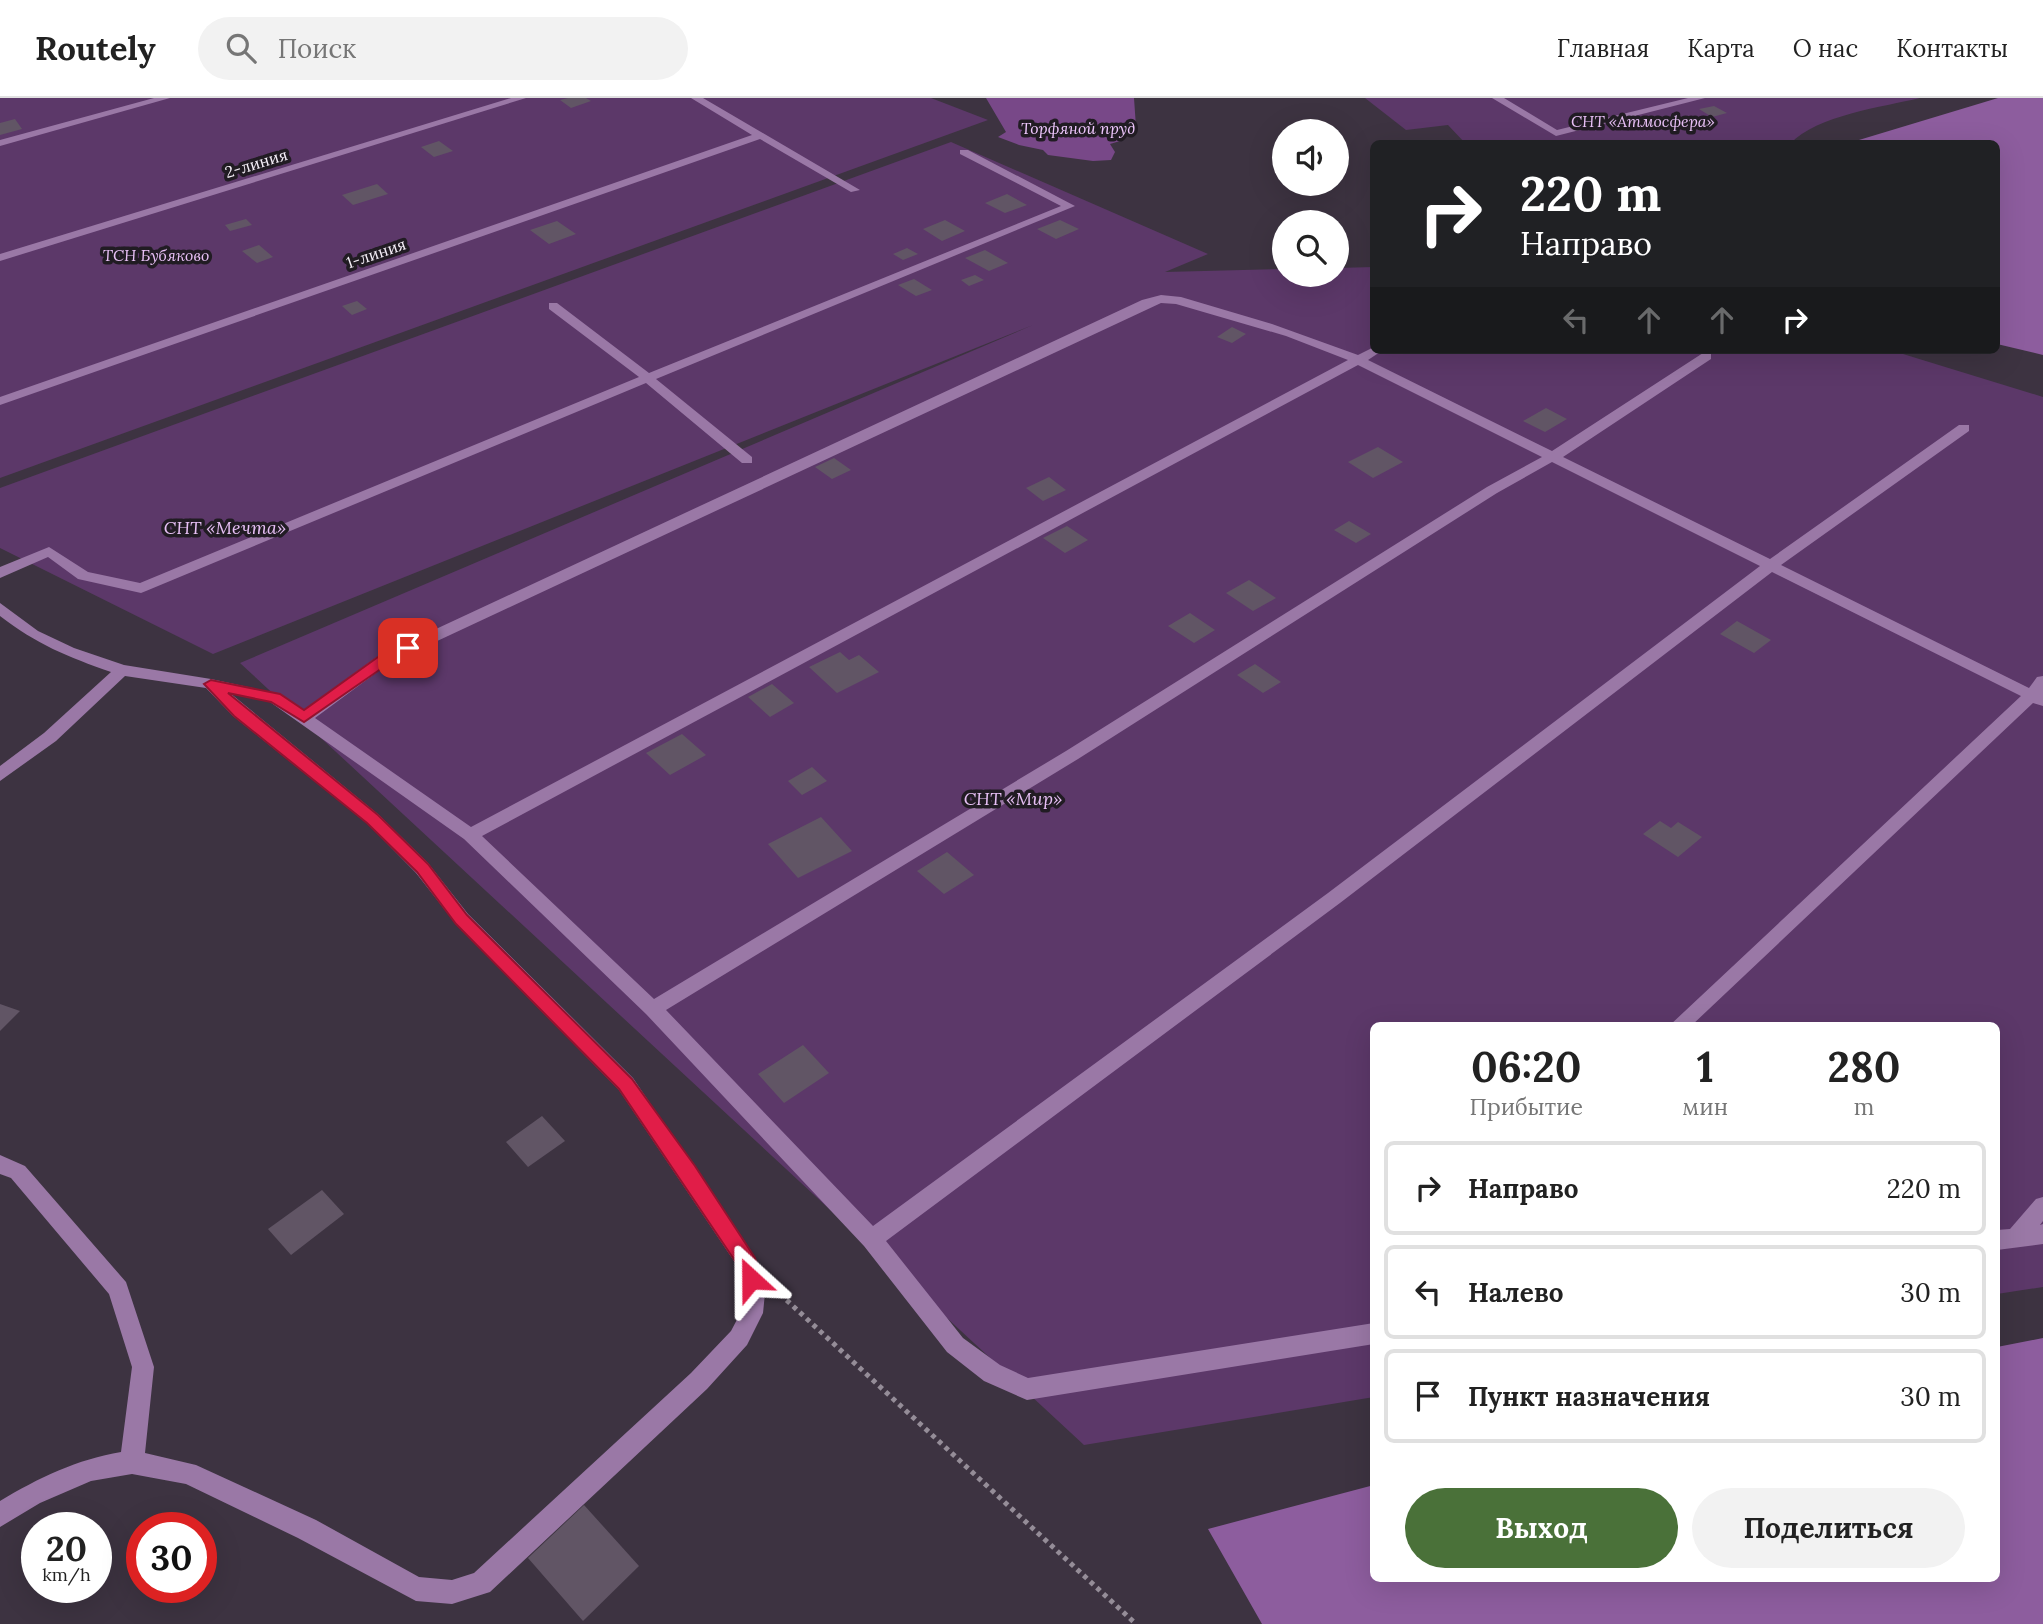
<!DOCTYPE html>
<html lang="ru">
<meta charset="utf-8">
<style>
:root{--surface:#fff;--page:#f2f2f2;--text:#222;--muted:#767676;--line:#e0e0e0;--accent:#4a7139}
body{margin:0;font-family:Lora,serif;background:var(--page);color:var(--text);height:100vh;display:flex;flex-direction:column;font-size:26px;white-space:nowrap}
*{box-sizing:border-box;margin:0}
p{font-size:23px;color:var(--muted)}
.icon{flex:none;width:38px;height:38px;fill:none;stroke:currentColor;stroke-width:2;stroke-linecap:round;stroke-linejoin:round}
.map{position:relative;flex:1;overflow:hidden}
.panel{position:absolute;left:1370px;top:924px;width:630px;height:560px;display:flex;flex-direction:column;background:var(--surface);border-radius:10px;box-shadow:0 7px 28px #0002}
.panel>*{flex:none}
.banner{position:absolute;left:1370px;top:42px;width:630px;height:214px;border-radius:10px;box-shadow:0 7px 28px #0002;background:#202124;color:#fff;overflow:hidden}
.buttons{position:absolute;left:1272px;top:21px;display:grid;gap:14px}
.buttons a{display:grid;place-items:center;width:77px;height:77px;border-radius:50%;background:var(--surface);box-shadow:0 7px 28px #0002;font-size:35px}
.speed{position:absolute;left:21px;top:1414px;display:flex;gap:14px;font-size:35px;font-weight:700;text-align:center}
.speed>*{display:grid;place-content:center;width:91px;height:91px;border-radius:50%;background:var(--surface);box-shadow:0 7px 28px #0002;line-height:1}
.speed small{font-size:18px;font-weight:400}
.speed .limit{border:10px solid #d22;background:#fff;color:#111}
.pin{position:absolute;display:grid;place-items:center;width:60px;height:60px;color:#fff;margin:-30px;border-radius:14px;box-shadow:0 4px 10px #0006}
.me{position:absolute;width:77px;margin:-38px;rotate:336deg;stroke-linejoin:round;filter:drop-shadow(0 0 5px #0008)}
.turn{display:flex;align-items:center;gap:24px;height:147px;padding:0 35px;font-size:32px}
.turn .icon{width:91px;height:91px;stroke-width:2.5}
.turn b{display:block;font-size:49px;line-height:60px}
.lanes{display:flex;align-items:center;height:66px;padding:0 35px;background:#0003;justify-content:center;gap:35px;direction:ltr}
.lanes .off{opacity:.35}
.eta{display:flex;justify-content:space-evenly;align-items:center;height:119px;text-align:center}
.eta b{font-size:42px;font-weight:700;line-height:49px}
.primary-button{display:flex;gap:14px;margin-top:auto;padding:14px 35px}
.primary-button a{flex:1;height:80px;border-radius:42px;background:var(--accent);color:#fff;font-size:28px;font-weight:700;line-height:80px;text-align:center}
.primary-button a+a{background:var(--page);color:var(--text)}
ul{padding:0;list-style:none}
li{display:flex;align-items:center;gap:21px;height:94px;margin:0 14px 10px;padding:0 21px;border:4px solid var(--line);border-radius:10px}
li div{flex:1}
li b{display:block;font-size:26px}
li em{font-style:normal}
header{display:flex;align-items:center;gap:42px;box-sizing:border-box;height:98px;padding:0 35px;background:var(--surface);border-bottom:2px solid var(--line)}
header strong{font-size:33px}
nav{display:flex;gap:38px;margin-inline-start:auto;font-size:24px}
.search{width:490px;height:63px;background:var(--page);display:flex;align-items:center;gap:18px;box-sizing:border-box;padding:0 24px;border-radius:38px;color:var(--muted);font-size:26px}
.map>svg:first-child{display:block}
.green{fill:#5c3869}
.forest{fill:#8d5d9e}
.water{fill:#784888}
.building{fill:#615565}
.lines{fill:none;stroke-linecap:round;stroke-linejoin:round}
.path{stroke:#958d98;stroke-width:5;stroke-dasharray:4.5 4.5;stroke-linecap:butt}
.minor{fill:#9a78a6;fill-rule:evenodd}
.route{fill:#e11d48;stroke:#92132f;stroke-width:2}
.labels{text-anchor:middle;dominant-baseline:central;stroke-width:7;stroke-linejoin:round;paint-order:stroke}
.far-park-label{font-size:16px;font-style:italic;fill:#e8c0f6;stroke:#211c23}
.far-water-label{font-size:16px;font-style:italic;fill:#efc7fe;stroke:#211c23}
.far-street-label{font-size:16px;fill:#f5eff8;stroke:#211c23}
.park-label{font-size:18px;font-style:italic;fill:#e8c0f6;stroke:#211c23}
</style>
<header>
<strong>Routely</strong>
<div class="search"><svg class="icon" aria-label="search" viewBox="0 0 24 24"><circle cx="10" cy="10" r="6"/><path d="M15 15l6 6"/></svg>Поиск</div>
<nav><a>Главная</a><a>Карта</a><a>О нас</a><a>Контакты</a></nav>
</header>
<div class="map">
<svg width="2043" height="1526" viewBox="0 0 2043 1526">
<rect width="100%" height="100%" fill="#3d3341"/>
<g class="green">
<polygon points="0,0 931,0 988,22 0,380"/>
<path d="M 1365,0 L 1920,0 C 1883,9 1817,17 1790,46 L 1465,45 L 1448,27 L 1406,32 Z"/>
<polygon points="951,44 1208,156 1165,174 1284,171 1284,177 1337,177 1337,170 1374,169 1374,252 1890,252 2043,299 2043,1189 1997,1196 1997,928 1374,928 1374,1299 1084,1347 240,565 1033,227 213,556 0,450 0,390"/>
</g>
<g class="forest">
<polygon points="1998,0 2043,0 2043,257 1997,246 1997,46 1849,45"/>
<polygon points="2043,1240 2043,1526 1262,1526 1208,1431 1374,1387 1374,1480 1997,1480 1997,1249"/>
</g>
<polygon class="water" points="986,0 1134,0 1136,29 1120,39 1120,43 1110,46 1115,54 1111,62 1093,63 1048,57 1043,52 1019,47 998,39 1006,34"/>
<g class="building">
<polygon points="568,0 586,0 591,3 571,10 560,2"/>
<polygon points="1714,8 1727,15 1712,19 1699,11"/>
<polygon points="15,21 22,31 0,37 0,25"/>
<polygon points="439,43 453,53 434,59 421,49"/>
<polygon points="377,86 388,96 353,107 342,97"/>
<polygon points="1007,96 1027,107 1005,115 985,105"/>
<polygon points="246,121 252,127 230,133 225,127"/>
<polygon points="945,122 965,133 942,143 923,131"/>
<polygon points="1060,122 1079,131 1056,141 1037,131"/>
<polygon points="557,123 576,136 549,146 530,132"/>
<polygon points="259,147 273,159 257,165 242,153"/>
<polygon points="907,150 918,156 903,162 893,156"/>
<polygon points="985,152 1008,165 989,173 965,160"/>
<polygon points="975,177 984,182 969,188 961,182"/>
<polygon points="914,181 932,192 916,198 898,187"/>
<polygon points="357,203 367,211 352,217 342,208"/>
<polygon points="1232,229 1246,236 1232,245 1217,239"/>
<polygon points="1546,310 1567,321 1545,334 1523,323"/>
<polygon points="1378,349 1403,364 1373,380 1348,364"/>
<polygon points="834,360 851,372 832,381 815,369"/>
<polygon points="1049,379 1066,392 1043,403 1026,390"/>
<polygon points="1349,423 1371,436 1356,445 1334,432"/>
<polygon points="1067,428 1088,442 1065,455 1043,440"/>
<polygon points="1249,482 1276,500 1253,513 1226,495"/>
<polygon points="1190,515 1215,532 1194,545 1168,528"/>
<polygon points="1737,523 1771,542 1754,555 1720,536"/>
<polygon points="840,554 849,562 859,557 879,574 837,595 809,569"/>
<polygon points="1255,566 1281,584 1263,595 1237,577"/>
<polygon points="772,586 794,605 770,619 748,599"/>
<polygon points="682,636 706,657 670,677 646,655"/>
<polygon points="812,669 827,683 802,697 788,683"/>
<polygon points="821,719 852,753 798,780 768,746"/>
<polygon points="1660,723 1671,730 1678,724 1702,739 1678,759 1643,736"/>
<polygon points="947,754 974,777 944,796 917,773"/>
<polygon points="0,906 20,913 0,933"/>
<polygon points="803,947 829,975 784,1005 758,976"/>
<polygon points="542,1018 565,1043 528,1069 506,1044"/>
<polygon points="322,1092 344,1116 291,1157 268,1131"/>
<polygon points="584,1407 639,1468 583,1523 528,1460"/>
</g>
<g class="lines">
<polyline class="path" points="780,1196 1136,1526"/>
<g class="minor">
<polygon points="154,0 170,0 0,48 0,42"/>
<polygon points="511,0 526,0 0,163 0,156"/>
<polygon points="691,0 703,0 860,92 851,94 760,41 0,307 0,299 752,37"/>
<polygon points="1492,0 1504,0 1557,32 1688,0 1705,0 1556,38"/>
<polygon points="960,52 968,52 1075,108 656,281 752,359 752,365 742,365 646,285 146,493 141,495 78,481 48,459 0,480 0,469 49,449 88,474 140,485 639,279 549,211 549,205 557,205 649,275 1061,108 960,56"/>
<path d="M 1161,197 L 1181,199 L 1272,226 L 1358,257 L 1374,249 L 1374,252 L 1383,252 L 1368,262 L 1552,353 L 1703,255 L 1711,255 L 1711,261 L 1563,359 L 1770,461 L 1959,327 L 1969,327 L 1969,333 L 1781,467 L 2029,590 L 2037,579 L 2043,578 L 2043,608 L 2033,605 L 1691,928 L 1669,928 L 2021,598 L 1772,474 L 1340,805 L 886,1143 L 963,1240 L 1000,1267 L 1028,1280 L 1374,1225 L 1374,1246 L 1027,1302 L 984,1283 L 947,1254 L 864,1148 L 646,916 L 464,741 L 270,604 L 230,595 L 379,717 L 428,765 L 468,816 L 633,980 L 759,1166 L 765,1195 L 763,1215 L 747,1247 L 707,1291 L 490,1494 L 452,1506 L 416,1503 L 298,1440 L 186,1386 L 132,1376 L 91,1383 L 40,1405 L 0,1429 L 0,1403 C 38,1380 78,1361 121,1354 L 132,1269 L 109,1196 L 11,1080 L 0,1076 L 0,1057 L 25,1068 L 126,1184 L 154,1269 L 145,1355 L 196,1367 L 316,1422 L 419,1479 L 452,1482 L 474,1475 L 691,1275 L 731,1233 L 741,1214 L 743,1195 L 738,1169 L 619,992 L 456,826 L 416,775 L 367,725 L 233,618 L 206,590 L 125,578 L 56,643 L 0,683 L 0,668 L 44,635 L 111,574 C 68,559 36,546 0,518 L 0,505 L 38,533 L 74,550 L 124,567 L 211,581 L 275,595 L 304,612 L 378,558 L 1142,202 ZM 1161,205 L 1176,206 L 1286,238 L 1348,262 L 471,729 L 315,620 L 388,566 ZM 1358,267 L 1542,359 L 1487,389 L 1066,653 L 654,901 L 482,738 ZM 1552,364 L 1760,468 L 1328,795 L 873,1128 L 666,912 L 1078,661 L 1497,395 Z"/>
<polygon points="2043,1099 2043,1123 2040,1127 2043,1126 2043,1146 1997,1152 1997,1132 2010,1131 2036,1101"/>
</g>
</g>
<polygon class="route" points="408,546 415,550 413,554 388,566 304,624 271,604 228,595 378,717 428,766 467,817 632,981 695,1068 755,1160 761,1181 758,1187 751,1190 744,1187 739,1169 619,991 456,826 417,774 367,725 234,618 204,586 211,582 280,596 304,612 378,559"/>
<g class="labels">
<g class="far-park-label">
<text x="1643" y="23">СНТ «Атмосфера»</text>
<text x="156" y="157">ТСН Бубяково</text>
</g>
<g class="far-water-label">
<text x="1078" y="30">Торфяной пруд</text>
</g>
<g class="far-street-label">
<text transform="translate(256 65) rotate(-17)">2-линия</text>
<text transform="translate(376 155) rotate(-19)">1-линия</text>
</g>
<g class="park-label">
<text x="225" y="429">СНТ «Мечта»</text>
<text x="1013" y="700">СНТ «Мир»</text>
</g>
</g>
</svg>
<div class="buttons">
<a><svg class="icon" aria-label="sound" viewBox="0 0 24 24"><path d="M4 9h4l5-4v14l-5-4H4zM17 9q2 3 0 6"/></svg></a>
<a><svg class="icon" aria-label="search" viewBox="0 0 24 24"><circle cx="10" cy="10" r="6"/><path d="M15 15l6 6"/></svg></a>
</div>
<div class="speed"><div>20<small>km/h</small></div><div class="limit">30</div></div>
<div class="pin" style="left:408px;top:550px;background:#d93025"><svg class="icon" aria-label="arrive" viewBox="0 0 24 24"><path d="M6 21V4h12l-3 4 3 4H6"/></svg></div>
<svg class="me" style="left:751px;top:1181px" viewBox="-20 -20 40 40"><path d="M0-17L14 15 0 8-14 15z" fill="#e11d48" stroke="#fff" stroke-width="4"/></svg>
<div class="banner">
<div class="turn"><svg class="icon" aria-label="right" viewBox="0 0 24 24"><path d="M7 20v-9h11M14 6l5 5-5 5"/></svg><div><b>220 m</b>Направо</div></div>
<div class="lanes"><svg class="icon off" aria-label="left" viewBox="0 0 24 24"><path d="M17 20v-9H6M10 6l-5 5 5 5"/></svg><svg class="icon off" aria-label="ahead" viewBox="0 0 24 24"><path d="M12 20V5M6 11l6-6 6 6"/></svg><svg class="icon off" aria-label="ahead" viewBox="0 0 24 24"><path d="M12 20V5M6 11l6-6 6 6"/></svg><svg class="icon" aria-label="right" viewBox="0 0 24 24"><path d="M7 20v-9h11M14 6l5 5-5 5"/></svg></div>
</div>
<section class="panel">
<div class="eta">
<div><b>06:20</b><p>Прибытие</p></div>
<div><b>1</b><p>мин</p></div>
<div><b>280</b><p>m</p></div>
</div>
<ul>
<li><svg class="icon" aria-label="right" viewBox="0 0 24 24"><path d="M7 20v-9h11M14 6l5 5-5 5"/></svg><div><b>Направо</b></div><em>220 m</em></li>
<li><svg class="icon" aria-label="left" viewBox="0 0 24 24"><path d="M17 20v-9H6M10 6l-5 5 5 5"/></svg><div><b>Налево</b></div><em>30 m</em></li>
<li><svg class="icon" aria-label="arrive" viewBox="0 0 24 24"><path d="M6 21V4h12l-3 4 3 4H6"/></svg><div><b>Пункт назначения</b></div><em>30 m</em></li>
</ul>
<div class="primary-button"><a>Выход</a><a>Поделиться</a></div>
</section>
</div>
